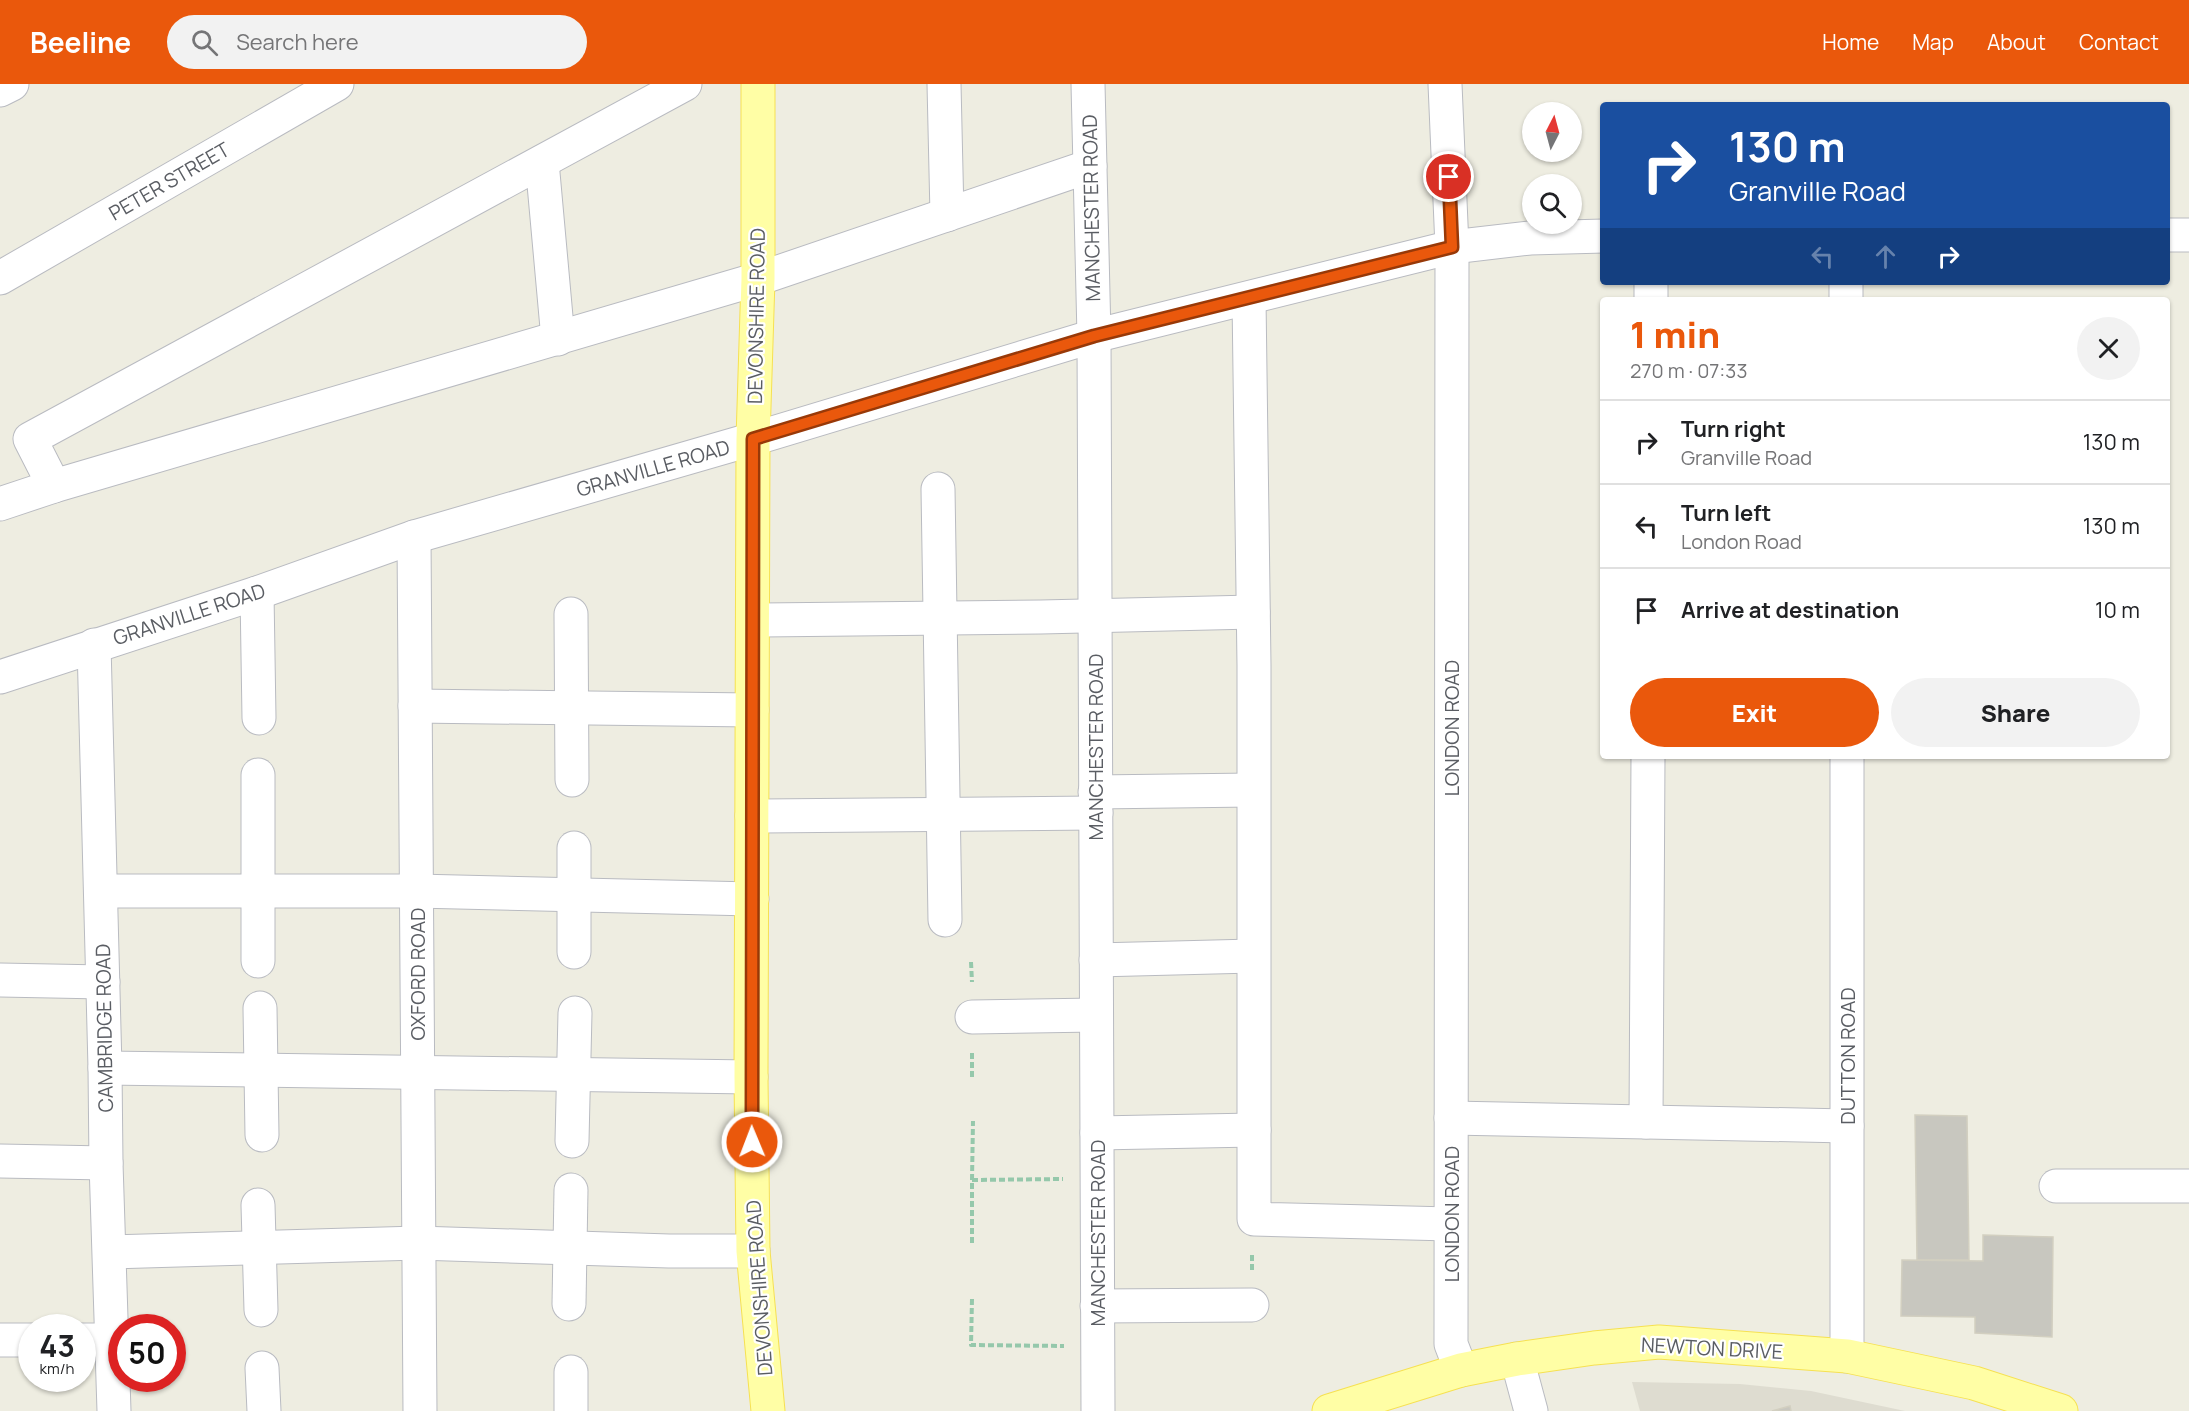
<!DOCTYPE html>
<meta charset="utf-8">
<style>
:root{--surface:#fff;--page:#f2f2f2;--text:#202124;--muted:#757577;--line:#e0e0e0;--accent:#ea580c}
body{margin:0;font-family:Manrope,sans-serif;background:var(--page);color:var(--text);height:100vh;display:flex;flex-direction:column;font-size:22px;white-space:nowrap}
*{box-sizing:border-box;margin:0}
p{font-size:20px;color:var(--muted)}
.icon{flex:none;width:33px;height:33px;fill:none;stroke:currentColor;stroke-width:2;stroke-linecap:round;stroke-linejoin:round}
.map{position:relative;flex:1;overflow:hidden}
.drawer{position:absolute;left:1600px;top:213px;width:570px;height:462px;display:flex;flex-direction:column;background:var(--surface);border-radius:6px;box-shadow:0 2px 4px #0004}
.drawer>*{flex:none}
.top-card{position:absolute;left:1600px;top:18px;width:570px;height:183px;border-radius:6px;box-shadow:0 2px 4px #0004;background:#1a4fa0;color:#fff;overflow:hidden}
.needle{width:39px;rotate:6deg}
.controls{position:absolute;left:1522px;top:18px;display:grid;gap:12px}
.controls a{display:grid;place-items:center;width:60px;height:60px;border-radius:50%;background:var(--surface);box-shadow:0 2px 4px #0004;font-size:30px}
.speed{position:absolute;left:18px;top:1230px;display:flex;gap:12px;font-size:30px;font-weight:700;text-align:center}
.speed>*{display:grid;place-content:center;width:78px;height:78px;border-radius:50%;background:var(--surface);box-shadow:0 2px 4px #0004;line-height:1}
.speed small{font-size:15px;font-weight:400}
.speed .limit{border:9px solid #d22;background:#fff;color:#111}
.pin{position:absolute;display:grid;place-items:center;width:51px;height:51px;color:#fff;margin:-26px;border:3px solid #fff;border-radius:50%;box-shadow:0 2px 6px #0007}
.me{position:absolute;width:66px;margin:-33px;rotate:359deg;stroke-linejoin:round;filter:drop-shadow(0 0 4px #0008)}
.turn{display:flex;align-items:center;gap:21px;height:126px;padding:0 30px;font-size:27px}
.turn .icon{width:78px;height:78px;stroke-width:2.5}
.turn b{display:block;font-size:42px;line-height:51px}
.lanes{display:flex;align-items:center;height:57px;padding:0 30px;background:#0003;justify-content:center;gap:30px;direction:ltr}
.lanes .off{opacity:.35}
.round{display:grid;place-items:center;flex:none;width:63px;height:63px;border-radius:32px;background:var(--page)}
.overview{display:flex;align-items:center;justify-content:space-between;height:102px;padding:0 30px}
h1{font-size:36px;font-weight:800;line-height:45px;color:var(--accent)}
.action{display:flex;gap:12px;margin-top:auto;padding:12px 30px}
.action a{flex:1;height:69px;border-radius:36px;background:var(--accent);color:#fff;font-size:24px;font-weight:800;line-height:69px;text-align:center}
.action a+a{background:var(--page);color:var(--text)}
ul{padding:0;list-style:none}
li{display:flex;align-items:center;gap:18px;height:84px;padding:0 30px;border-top:2px solid var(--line)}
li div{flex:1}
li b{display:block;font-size:22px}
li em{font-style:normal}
header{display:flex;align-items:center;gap:36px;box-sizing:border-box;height:84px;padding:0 30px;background:var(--accent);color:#fff}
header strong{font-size:28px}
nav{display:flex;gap:33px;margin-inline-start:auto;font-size:21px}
.search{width:420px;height:54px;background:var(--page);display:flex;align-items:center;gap:15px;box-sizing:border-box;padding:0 21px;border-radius:33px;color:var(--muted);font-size:22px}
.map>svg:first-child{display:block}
.education{fill:#dedcd0}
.building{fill:#c8c7bf;stroke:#d2cfc0;stroke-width:1.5}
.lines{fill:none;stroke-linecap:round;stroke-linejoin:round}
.minor-casing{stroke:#b9bbc1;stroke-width:35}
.major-casing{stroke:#f6e152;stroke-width:35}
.path{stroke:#95c8ab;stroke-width:4;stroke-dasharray:6 3;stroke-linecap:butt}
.minor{stroke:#fff;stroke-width:33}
.major{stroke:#fffea5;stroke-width:33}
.route-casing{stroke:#983908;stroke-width:15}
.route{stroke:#ea580c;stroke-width:10}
.labels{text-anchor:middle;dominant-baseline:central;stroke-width:4.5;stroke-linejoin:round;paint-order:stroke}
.street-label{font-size:20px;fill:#5a5d63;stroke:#fff}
</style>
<header>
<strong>Beeline</strong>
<div class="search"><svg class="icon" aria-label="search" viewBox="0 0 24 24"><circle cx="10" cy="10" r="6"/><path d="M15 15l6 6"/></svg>Search here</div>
<nav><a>Home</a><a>Map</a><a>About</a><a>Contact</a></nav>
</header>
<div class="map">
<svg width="2189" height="1327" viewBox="0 0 2189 1327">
<rect width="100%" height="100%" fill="#eeede1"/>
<polygon class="education" points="1632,1298 1740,1300 1811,1307 1905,1327 1640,1327"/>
<g class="building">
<polygon points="1915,1031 1967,1032 1969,1176 1917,1176"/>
<polygon points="1983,1151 2053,1153 2052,1253 1975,1249 1975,1233 1901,1232 1902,1176 1983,1177"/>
<polygon points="1790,1322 1791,1327 1772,1327"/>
</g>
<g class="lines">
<g class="minor-casing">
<g id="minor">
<polyline points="944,0 947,131"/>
<polyline points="1088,0 1094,252 1098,1327"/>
<polyline points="1445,0 1452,163 1451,1260 1461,1286"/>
<polyline points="0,6 12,0"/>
<polyline points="542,78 558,255"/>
<polyline points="2168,151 2189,151"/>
<polyline points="0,194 337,0"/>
<polyline points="1846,198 1846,216"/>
<polyline points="1249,215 1254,581 1254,1135 1450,1140"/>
<polyline points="1651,216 1651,198"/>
<polyline points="54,402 30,355 685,0"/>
<polyline points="938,405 945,836"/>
<polyline points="0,420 54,402 758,195 1090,82"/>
<polyline points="414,453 420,1327"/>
<polyline points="257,509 259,634"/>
<polyline points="571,530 572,696"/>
<polyline points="753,536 1041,533 1253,528"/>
<polyline points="94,561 105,984 106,1079 114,1327"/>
<polyline points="0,593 257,509 414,453 753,355 1094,252 1452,163 1530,154 1604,152"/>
<polyline points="415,622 752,626"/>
<polyline points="258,691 258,877"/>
<polyline points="1095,708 1252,706"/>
<polyline points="752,732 1096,729"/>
<polyline points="101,807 416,807 752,815"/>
<polyline points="574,868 574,764"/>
<polyline points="1096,876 1253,872"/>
<polyline points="0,896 103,898"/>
<polyline points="260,924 262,1051"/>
<polyline points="972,933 1096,931"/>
<polyline points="105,984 751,993"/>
<polyline points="1451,1034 1847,1042"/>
<polyline points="1646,1038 1648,672"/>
<polyline points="1097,1049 1254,1046"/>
<polyline points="572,1057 575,929"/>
<polyline points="0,1077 106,1079"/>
<polyline points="2056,1102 2189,1102"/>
<polyline points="258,1121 261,1226"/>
<polyline points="110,1168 418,1159 669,1167 753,1167"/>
<polyline points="569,1220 571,1106"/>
<polyline points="1097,1222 1252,1221"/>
<polyline points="0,1256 32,1256"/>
<polyline points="82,1256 113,1256"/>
<polyline points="1847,1272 1847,672"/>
<polyline points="1517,1275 1531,1327"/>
<polyline points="262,1284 264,1327"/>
<polyline points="571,1288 571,1327"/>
</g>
</g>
<g class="major-casing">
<g id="major">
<polyline points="758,0 758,195 753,355 751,993 753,1167 768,1327"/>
<polyline points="1329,1327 1461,1286 1517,1275 1594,1264 1659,1258 1847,1272 1974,1299 2061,1327"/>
</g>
</g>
<g class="path">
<polyline points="971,878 972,898"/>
<polyline points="972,969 972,993"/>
<polyline points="972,1096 973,1037"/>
<polyline points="972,1159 972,1096 1063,1095"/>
<polyline points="1252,1171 1252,1187"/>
<polyline points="972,1215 971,1261 1064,1262"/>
</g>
<use href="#minor" class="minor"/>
<use href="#major" class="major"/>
</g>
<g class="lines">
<g class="route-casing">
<polyline id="route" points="752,1058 753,355 1094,252 1452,163 1449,93"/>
</g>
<use href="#route" class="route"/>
</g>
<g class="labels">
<g class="street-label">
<text transform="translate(169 97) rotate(-30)">PETER STREET</text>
<text transform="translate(1091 124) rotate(-91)">MANCHESTER ROAD</text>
<text transform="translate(756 232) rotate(-89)">DEVONSHIRE ROAD</text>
<text transform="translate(653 384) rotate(-16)">GRANVILLE ROAD</text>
<text transform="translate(189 530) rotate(-18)">GRANVILLE ROAD</text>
<text transform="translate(1451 644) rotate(-90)">LONDON ROAD</text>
<text transform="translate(1095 663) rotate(-90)">MANCHESTER ROAD</text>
<text transform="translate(417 890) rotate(-90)">OXFORD ROAD</text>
<text transform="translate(104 944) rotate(-91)">CAMBRIDGE ROAD</text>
<text transform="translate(1847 972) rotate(-90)">DUTTON ROAD</text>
<text transform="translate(1451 1130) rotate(-90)">LONDON ROAD</text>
<text transform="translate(1097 1149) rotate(-90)">MANCHESTER ROAD</text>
<text transform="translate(759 1204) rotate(-94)">DEVONSHIRE ROAD</text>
<text transform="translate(1712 1264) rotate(3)">NEWTON DRIVE</text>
</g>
</g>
</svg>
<div class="controls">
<a><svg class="needle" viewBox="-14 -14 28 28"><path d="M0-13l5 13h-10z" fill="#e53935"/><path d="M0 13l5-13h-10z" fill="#757577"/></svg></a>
<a><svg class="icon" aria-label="search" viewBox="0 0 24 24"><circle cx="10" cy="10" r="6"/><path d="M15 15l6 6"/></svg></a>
</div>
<div class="speed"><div>43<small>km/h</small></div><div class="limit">50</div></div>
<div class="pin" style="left:1449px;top:93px;background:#d93025"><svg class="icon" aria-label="arrive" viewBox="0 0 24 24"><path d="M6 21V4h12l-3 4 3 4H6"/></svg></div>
<svg class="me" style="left:752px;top:1058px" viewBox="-20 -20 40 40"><circle r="17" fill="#ea580c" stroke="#fff" stroke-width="3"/><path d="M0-11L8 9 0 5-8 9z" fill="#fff"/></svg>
<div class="top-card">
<div class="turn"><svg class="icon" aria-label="right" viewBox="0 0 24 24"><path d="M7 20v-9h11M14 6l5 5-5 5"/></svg><div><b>130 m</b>Granville Road</div></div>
<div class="lanes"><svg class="icon off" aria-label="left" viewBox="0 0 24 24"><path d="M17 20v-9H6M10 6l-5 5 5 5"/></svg><svg class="icon off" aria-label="ahead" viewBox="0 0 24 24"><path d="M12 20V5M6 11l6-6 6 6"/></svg><svg class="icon" aria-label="right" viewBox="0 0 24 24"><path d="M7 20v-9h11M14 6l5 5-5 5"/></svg></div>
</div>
<section class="drawer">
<div class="overview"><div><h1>1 min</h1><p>270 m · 07:33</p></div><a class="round"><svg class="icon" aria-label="close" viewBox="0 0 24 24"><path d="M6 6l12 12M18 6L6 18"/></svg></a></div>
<ul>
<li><svg class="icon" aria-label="right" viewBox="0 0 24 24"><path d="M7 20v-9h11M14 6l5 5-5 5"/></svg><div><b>Turn right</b><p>Granville Road</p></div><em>130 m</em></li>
<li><svg class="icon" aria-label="left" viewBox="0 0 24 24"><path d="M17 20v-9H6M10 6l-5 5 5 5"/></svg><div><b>Turn left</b><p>London Road</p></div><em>130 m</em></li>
<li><svg class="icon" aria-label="arrive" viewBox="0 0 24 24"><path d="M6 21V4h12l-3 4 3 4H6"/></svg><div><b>Arrive at destination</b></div><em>10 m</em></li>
</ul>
<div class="action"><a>Exit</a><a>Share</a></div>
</section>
</div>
